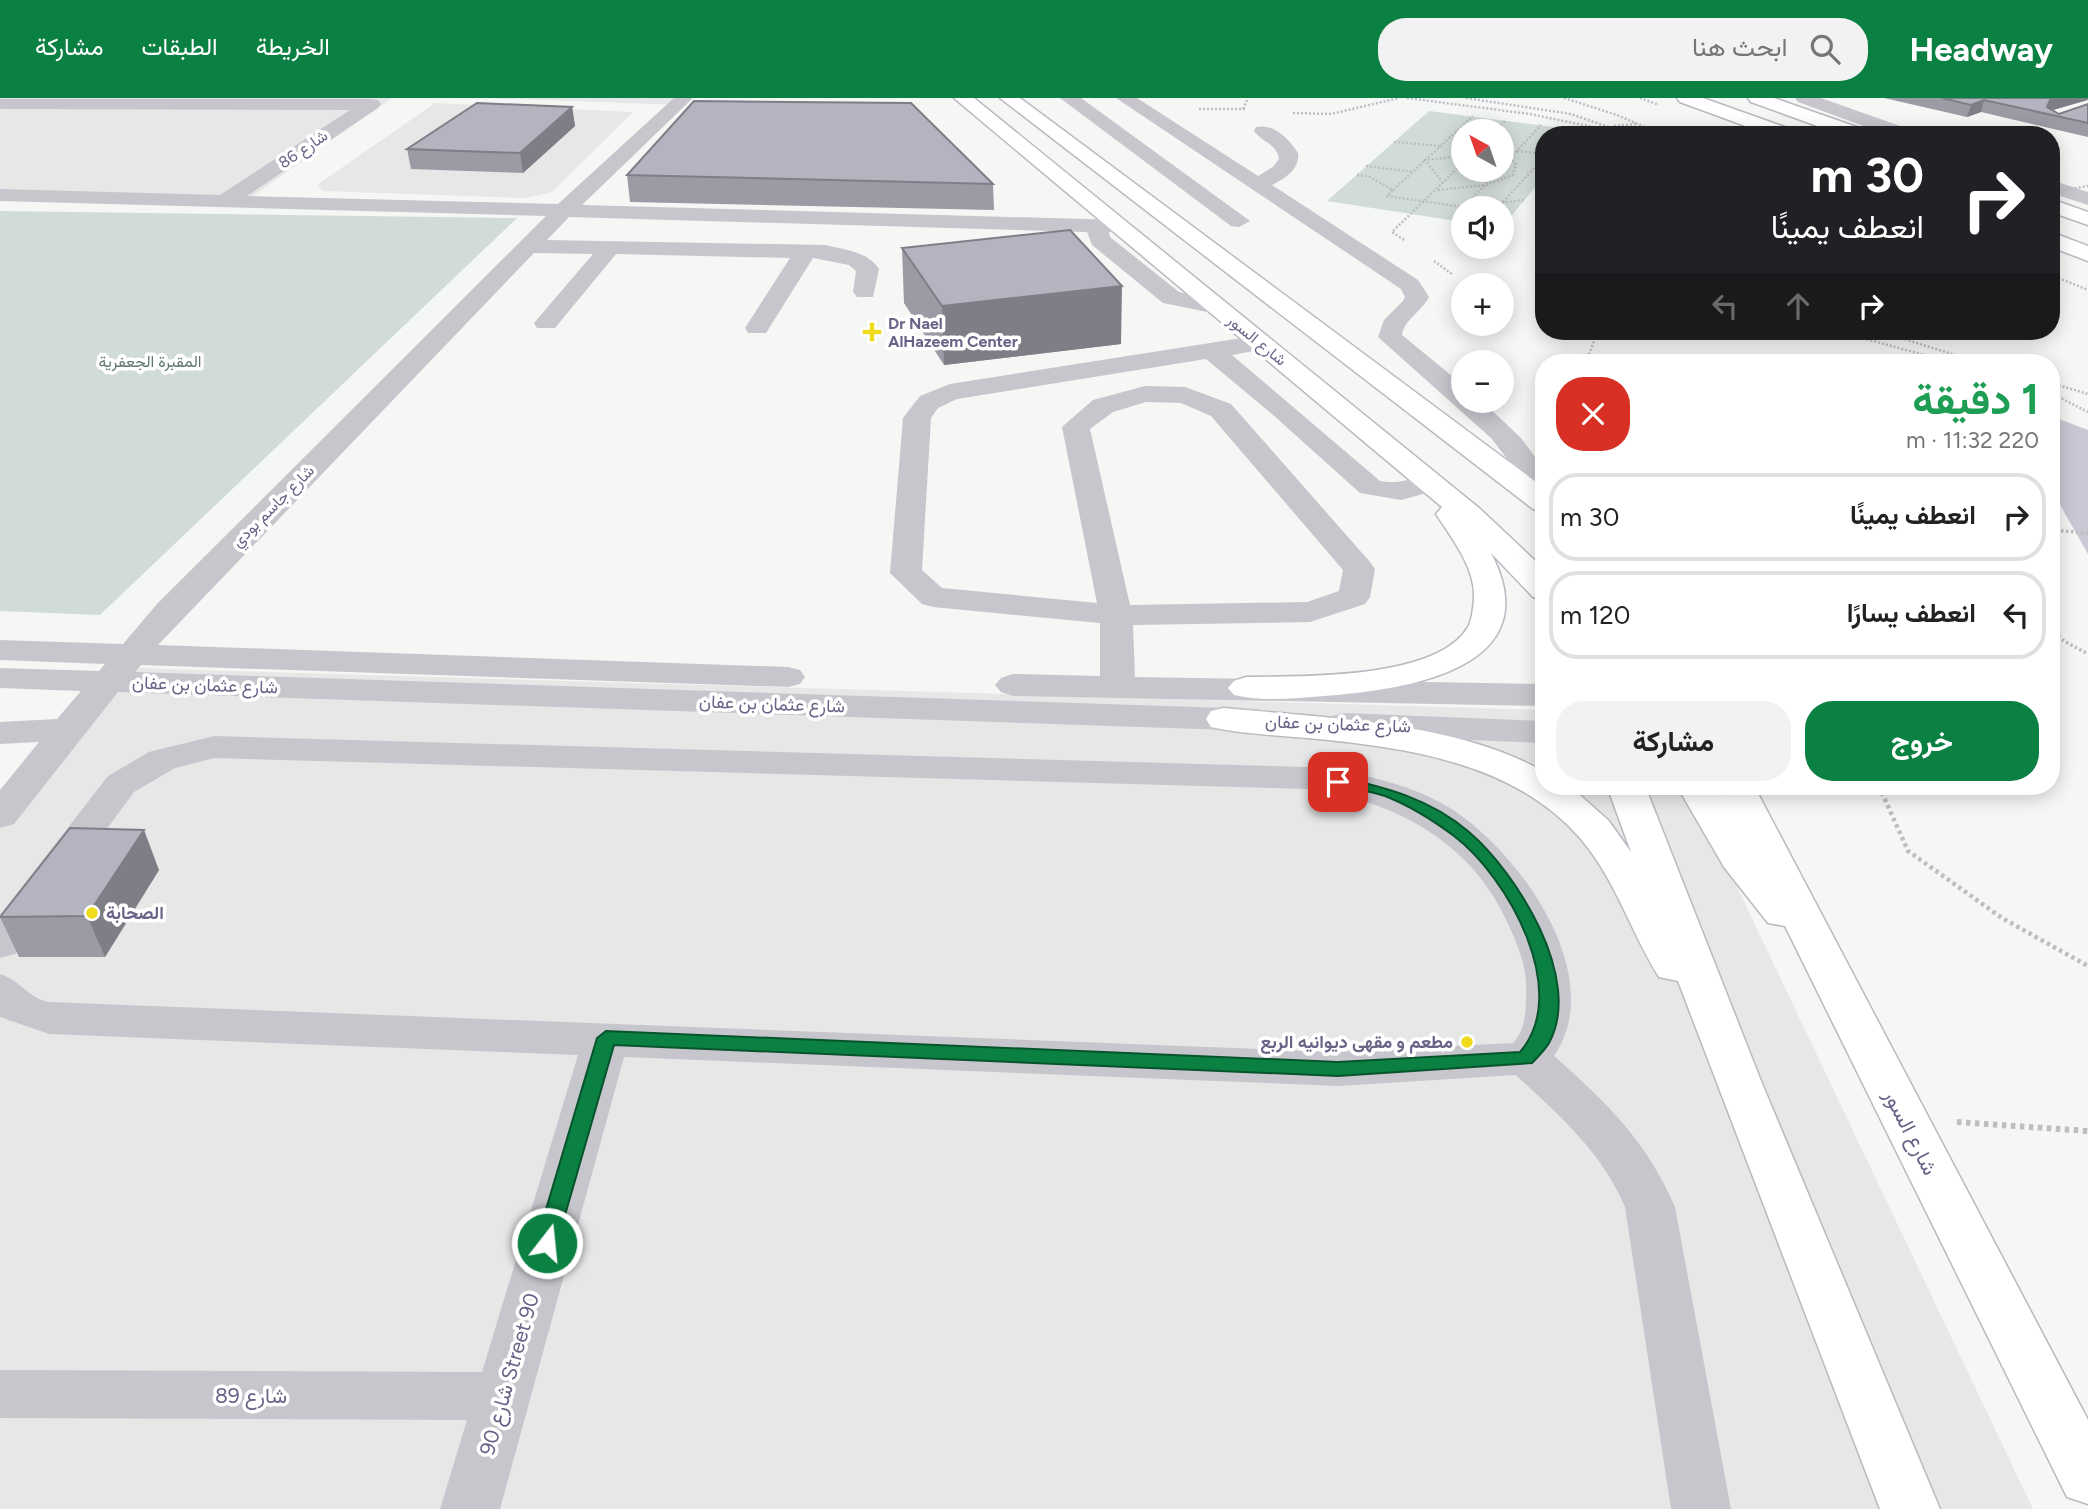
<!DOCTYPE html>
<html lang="ar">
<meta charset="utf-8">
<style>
:root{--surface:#fff;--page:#f2f2f2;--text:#222;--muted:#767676;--line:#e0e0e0;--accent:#0b8043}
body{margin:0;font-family:Figtree,Vazirmatn,sans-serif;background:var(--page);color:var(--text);direction:rtl;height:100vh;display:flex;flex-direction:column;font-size:26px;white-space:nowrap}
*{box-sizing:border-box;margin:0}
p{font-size:23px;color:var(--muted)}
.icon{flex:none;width:38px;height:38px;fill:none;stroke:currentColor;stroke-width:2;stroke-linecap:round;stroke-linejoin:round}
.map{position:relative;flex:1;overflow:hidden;direction:ltr}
.details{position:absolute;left:1535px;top:256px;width:525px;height:441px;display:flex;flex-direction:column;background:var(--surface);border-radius:28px;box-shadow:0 4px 18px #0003;direction:rtl}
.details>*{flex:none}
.top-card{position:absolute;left:1535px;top:28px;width:525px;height:214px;border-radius:28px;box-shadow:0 4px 18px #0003;direction:rtl;background:#202124;color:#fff;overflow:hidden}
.needle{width:46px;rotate:320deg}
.fabs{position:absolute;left:1451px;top:21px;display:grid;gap:14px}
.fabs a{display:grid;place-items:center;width:63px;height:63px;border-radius:50%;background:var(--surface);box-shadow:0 4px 18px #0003;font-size:35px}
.pin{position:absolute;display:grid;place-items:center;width:60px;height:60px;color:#fff;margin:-30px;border-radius:14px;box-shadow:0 4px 10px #0006}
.me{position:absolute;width:77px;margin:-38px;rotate:16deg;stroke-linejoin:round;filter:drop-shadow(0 0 5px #0008)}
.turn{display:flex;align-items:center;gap:24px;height:147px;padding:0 21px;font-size:32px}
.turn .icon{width:91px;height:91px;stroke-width:2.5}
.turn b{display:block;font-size:49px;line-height:60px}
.lanes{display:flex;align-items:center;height:66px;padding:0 21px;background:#0003;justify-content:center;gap:35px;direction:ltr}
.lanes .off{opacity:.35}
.round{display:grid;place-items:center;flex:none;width:74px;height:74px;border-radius:28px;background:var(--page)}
.head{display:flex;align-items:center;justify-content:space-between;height:119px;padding:0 21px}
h1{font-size:42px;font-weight:700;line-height:52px;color:#1e9e55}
.action{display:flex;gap:14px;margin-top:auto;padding:14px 21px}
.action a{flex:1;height:80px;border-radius:28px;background:var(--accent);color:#fff;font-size:28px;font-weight:700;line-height:80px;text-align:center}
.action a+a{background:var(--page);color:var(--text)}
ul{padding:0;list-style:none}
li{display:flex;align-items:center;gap:21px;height:88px;margin:0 14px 10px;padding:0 7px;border:4px solid var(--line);border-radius:28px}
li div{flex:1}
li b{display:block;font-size:26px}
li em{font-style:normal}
header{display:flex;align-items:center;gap:42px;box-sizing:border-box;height:98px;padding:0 35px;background:var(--accent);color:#fff}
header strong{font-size:33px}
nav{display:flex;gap:38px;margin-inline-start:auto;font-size:24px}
.search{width:490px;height:63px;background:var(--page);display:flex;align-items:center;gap:18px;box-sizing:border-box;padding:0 24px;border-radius:28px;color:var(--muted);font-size:26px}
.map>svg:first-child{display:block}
.built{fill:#e6e8e7}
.green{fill:#d2dcd6;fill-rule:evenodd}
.water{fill:#c8c9d4}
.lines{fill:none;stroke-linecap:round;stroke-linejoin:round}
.major-casing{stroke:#bab9c1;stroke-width:3}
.highway-casing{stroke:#b9b8bf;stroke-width:3}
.path-far3{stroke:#bebdc2;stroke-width:2.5;stroke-dasharray:2 2;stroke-linecap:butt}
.path-far2{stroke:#bebdc2;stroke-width:3.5;stroke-dasharray:2.5 2.5;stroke-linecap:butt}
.path-far1{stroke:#bebdc2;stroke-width:4.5;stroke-dasharray:3.5 3.5;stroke-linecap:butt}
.path{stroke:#bebdc2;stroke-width:6;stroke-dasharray:4.5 4.5;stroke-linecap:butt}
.minor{fill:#c7c6cd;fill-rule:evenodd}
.major{fill:#fff;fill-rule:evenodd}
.highway{fill:#fff;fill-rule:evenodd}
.path-bridge{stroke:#bebdc2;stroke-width:2.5;stroke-dasharray:2 2;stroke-linecap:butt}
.wall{fill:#9b9ba5}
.shaded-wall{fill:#7e7e86}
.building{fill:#b4b4c0;stroke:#7e7e86;stroke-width:2}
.route{fill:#0b8043;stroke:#07532c;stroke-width:2}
.poi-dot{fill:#efdb1c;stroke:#fff;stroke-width:2.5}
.labels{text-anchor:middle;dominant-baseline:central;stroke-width:7;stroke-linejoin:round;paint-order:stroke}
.far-street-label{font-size:16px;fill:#686487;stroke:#fff}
.far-poi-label{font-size:16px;font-weight:bold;fill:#686487;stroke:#fff;text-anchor:start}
.far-park-label{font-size:16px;fill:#5f786b;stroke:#fff}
.street-label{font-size:18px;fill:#686487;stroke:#fff}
.poi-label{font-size:18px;font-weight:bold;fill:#686487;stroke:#fff;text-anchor:start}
.near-street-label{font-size:21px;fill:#686487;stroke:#fff}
</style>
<header>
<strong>Headway</strong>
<div class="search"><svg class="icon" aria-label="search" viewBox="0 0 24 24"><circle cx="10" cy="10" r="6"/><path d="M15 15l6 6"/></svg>ابحث هنا</div>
<nav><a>الخريطة</a><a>الطبقات</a><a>مشاركة</a></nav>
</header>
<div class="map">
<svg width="2088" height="1411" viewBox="0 0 2088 1411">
<rect width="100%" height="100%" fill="#f5f7f4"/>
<g class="built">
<polygon points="0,0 392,0 246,103 0,99"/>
<polygon points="484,0 693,0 680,7"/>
<polygon points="435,5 633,14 552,94 525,100 323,93 317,87"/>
<polygon points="134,570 1543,612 1544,688 1689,688 2033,1411 0,1411 0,731"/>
</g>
<g class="green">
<path d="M 1429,13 L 1584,33 L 1581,37 L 1544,37 L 1543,80 L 1502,129 L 1502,110 L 1463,110 L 1463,124 L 1327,103 ZM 1463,33 L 1502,33 L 1502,72 L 1463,72 Z"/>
<polygon points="0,113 517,120 100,517 0,513"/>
</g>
<polygon class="water" points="2051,318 2088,332 2088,456 2051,391"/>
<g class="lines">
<g class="major-casing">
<g id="major">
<path d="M 954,0 L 974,0 L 1479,410 L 1544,471 L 1544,502 L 1533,499 L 1491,455 C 1552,572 1404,592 1324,598 C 1295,600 1262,604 1234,597 L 1228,590 L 1234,583 L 1246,579 C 1301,578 1437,582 1468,529 C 1472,522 1474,506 1474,497 C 1474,468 1451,439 1436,416 L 1442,409 Z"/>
<polygon points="1000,0 1020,0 1544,390 1544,414 1533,411"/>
<path d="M 1224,610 C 1323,620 1456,623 1544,674 L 1544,688 L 1567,688 L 1573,691 L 1608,722 L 1631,754 L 1607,688 L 1645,688 L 1761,983 L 1940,1411 L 1880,1411 L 1678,883 L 1659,879 C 1631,835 1615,780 1580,740 C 1513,663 1403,649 1307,640 C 1275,637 1242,636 1211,629 L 1206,621 L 1211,613 Z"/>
<polygon points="1677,688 1715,688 1721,698 1716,688 1754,688 2088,1322 2088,1406 2067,1399 1785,828 1768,825 1724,769"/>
</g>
</g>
<g class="highway-casing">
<g id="highway">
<polygon points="1677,0 1703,0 1793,32 1795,36 1770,37 1680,4"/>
<polygon points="1748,0 1774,0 1868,33 1870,37 1842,37 1751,4"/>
<polygon points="2051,101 2088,114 2088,127 2051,114"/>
<polygon points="2051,134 2088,148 2088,163 2051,149"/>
</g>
</g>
<g class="path-far3">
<polyline points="1407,0 1530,16 1602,31 1604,37"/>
<polyline points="1466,0 1571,16 1631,37"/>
<polyline points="1564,0 1617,17 1663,37"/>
<polyline points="1640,0 1659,7"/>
<polyline points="1199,11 1246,11"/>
<polyline points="1243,11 1248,0"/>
<polyline points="1293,15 1331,16 1399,0"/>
<polyline points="1614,28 1637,26"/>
<polyline points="1495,33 1505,23"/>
<polyline points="1394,44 1441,48"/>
<polyline points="1517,53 1544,56"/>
<polyline points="1366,68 1413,74"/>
<polyline points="1502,69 1541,27"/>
<polyline points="1357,77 1368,78 1393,92 1387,98 1463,109 1524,102"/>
<polyline points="1443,85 1425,62 1463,58"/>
<polyline points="1393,92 1473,18"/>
<polyline points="1438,92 1486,87 1513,77 1516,66 1502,54"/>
<polyline points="1503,104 1544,59"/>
<polyline points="1464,109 1499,72"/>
<polyline points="1544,133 1540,142 1544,146"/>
<polyline points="1404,142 1392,134 1463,65"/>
<polyline points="1434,163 1453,177"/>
<polyline points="2051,177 2088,192"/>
<polyline points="1878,233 1978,264"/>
<polyline points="1855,238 1950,264"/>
<polyline points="1863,238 1885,237"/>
<polyline points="1586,264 1598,233"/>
<polyline points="2051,285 2088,296"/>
<polyline points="2051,295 2088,314"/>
</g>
<g class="path-far2">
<polyline points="2051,432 2088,435"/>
<polyline points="2051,531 2064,543 2088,556"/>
</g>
<polyline class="path-far1" points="1879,688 1908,753 2002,820 2088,868"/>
<polyline class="path" points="1957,1024 2088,1033"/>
<g class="minor">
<path d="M 674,0 L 693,0 L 582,107 L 1119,122 L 1130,128 L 1127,133 L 1109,134 L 1110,139 L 1179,194 L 1225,204 L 1229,209 L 1225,214 L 1217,216 L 1163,205 L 1092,147 L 1087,134 L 569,119 L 547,142 L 825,147 C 845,152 867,153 879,171 L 873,199 L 857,199 L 853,194 L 856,173 L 849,167 L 813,160 L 766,235 L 748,235 L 745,230 L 790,160 L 616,156 L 555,230 L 537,230 L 534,225 L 593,156 L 534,155 L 158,547 L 788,569 L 800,572 L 805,579 L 800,586 L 788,589 L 141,567 L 135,574 L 1257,611 L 1270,614 L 1275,622 L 1270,630 L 1257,633 L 118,594 L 14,726 L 0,730 L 0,692 L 39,644 L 0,646 L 0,624 L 57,621 L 81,593 L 0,590 L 0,570 L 99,573 L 105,566 L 0,562 L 0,542 L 123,546 L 157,506 L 546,118 L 0,103 L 0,91 L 220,97 L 350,12 L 0,11 L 0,1 L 372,1 L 378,2 L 381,6 L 378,10 L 247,98 L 558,106 Z"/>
<polygon points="1060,0 1081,0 1250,123 1239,129 1231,128"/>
<path d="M 1116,0 L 1137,0 L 1258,78 L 1273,69 L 1279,61 C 1277,46 1262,44 1254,33 L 1256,29 C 1274,25 1289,41 1298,55 C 1300,71 1285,81 1272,87 L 1418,182 L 1429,199 C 1422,213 1404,222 1402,237 L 1463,287 L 1463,303 L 1482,303 L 1521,340 L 1544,371 L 1544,408 L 1534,405 L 1515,371 L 1491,340 L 1378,239 L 1384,222 L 1403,203 L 1405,199 L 1401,191 Z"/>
<polygon points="1795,0 1821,0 1914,33 1916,37 1888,37 1798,4"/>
<polygon points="2051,82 2088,94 2088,107 2051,95"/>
<path d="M 1261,237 L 1270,240 L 1274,245 L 1270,250 L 1232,257 L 1380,383 C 1403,388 1421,374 1442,379 L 1447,385 L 1442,391 L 1401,402 L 1360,395 L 1272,316 L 1206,261 L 957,301 L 938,310 L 931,320 L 922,472 L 942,490 L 1097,505 L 1062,329 L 1093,302 L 1145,288 L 1185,289 L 1231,306 L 1370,464 L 1375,471 L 1370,499 L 1365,506 L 1310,524 L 1133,527 L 1135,579 L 1544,586 L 1544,608 L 1013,598 L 1001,594 L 995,587 L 1001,580 L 1013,576 L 1100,578 L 1100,525 L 933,509 L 922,506 L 890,475 L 903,320 L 920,298 L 950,286 ZM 1146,304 L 1181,305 L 1211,318 L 1343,472 L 1339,493 L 1307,504 L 1130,507 L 1090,331 L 1113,314 Z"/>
<polygon points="1345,615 1544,623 1544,645 1345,637 1332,634 1327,626 1332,618"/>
<path d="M 214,638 L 1307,669 C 1356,674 1407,684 1450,710 C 1519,753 1609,878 1554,958 C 1608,1006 1646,1042 1675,1109 L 1731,1411 L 1671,1411 L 1625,1109 C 1602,1054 1559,1017 1516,977 L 1338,988 L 624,959 L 500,1411 L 440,1411 L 467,1322 L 0,1320 L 0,1272 L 482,1274 L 578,957 L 49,936 L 0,919 L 0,876 C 20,882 28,900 49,904 L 1338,954 L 1513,945 C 1528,929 1526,904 1526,884 C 1525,865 1517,845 1509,828 C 1473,744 1394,702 1307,691 L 214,660 L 175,670 L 134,694 L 15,856 L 0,860 L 0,817 L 108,678 L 149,654 Z"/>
</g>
<use href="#major" class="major"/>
<use href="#highway" class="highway"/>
<polyline class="path-bridge" points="2051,94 2088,88"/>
</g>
<g class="wall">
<polygon points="1884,0 2088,0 2088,2 2053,12 2059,16 2088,7 2088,39 1981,14 1967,19"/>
<polygon points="572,9 575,28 523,75 411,71 407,51"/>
<polygon points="627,77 993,86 994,112 630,104"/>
<polygon points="902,150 1121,246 944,267 904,205"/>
<polygon points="159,772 105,859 19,859 0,819"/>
</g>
<g class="shaded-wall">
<polygon points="2056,0 2088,0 2087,2 2046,14 2047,9 2050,2"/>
<polygon points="1984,2 1981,14 1967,19 1971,7"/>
<polygon points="572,9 575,28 523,75 520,55"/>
<polygon points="1122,188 1121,246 944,267 942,208"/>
<polygon points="144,732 159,772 105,859 87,818"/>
</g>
<g class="building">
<polygon points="1942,0 2056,0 2050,2 2047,9 2059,16 2088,6 2088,25 1984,2 1971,7"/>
<polygon points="694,3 911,5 993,86 627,77"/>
<polygon points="477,5 572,9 520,55 407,51"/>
<polygon points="1070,132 1122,188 942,208 902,150"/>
<polygon points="70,730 144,732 87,818 0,819"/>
</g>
<path class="route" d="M 1338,679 C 1385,689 1431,701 1469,734 C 1516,774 1584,881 1549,945 C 1545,952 1538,959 1532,965 L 1338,978 L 614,947 L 557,1145 L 554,1151 L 547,1153 L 539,1151 L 536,1145 L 597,940 L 606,933 L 1338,964 L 1520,954 C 1572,894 1508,779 1454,738 C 1434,723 1408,707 1385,698 C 1368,692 1349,691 1332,687 L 1330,684 Z"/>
<g class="poi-dot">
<path d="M868.5 223.5h7v7h7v7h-7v7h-7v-7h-7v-7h7z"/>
<circle cx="92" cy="815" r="7"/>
<circle cx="1467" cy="944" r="7"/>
</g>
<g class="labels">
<g class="far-street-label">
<text transform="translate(303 51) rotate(-34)">شارع 86</text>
<text transform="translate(1257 242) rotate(39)">شارع السور</text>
<text transform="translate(273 408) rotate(-45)">شارع جاسم بودي</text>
</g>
<g class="far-poi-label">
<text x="888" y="225">Dr Nael<tspan x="888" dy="18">AlHazeem Center</tspan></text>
</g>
<g class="far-park-label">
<text x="150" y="263">المقبرة الجعفرية</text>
</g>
<g class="street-label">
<text transform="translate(205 587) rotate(2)">شارع عثمان بن عفان</text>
<text transform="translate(772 606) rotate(2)">شارع عثمان بن عفان</text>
<text transform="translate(1338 626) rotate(2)">شارع عثمان بن عفان</text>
</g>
<g class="poi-label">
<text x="106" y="815">الصحابة</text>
<text x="1453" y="944" text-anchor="end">مطعم و مقهى ديوانيه الربع</text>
</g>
<g class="near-street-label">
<text transform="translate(1911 1034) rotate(63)">شارع السور</text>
<text transform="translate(509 1276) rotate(-74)">شارع 90 Street 90</text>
<text x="251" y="1297">شارع 89</text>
</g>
</g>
</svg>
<div class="fabs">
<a><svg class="needle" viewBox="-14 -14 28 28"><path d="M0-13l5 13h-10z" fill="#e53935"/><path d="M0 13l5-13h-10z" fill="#767676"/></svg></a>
<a><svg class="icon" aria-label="sound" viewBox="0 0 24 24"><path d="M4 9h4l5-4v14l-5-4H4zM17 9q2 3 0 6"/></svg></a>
<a>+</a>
<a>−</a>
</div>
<div class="pin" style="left:1338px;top:684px;background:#d93025"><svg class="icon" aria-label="arrive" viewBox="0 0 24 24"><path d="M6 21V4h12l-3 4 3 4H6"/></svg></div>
<svg class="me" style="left:547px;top:1145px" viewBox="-20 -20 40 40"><circle r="17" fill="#0b8043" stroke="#fff" stroke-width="3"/><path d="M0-11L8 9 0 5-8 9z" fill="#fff"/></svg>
<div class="top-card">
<div class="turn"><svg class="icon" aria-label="right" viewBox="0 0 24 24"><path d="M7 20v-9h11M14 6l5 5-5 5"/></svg><div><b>30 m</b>انعطف يمينًا</div></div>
<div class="lanes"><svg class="icon off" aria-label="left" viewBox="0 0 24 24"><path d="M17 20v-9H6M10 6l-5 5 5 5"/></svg><svg class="icon off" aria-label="ahead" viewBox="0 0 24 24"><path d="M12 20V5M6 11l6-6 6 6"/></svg><svg class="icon" aria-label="right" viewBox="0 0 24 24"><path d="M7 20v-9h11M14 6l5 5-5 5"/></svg></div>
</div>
<section class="details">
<div class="head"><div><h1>1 دقيقة</h1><p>220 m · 11:32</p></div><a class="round" style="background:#d93025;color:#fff"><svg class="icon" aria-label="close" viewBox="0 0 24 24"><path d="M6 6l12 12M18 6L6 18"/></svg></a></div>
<ul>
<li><svg class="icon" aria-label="right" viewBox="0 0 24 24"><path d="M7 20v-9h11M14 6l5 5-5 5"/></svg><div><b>انعطف يمينًا</b></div><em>30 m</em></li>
<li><svg class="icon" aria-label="left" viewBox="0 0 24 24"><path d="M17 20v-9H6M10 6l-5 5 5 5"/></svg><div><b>انعطف يسارًا</b></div><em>120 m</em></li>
</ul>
<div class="action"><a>خروج</a><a>مشاركة</a></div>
</section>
</div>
